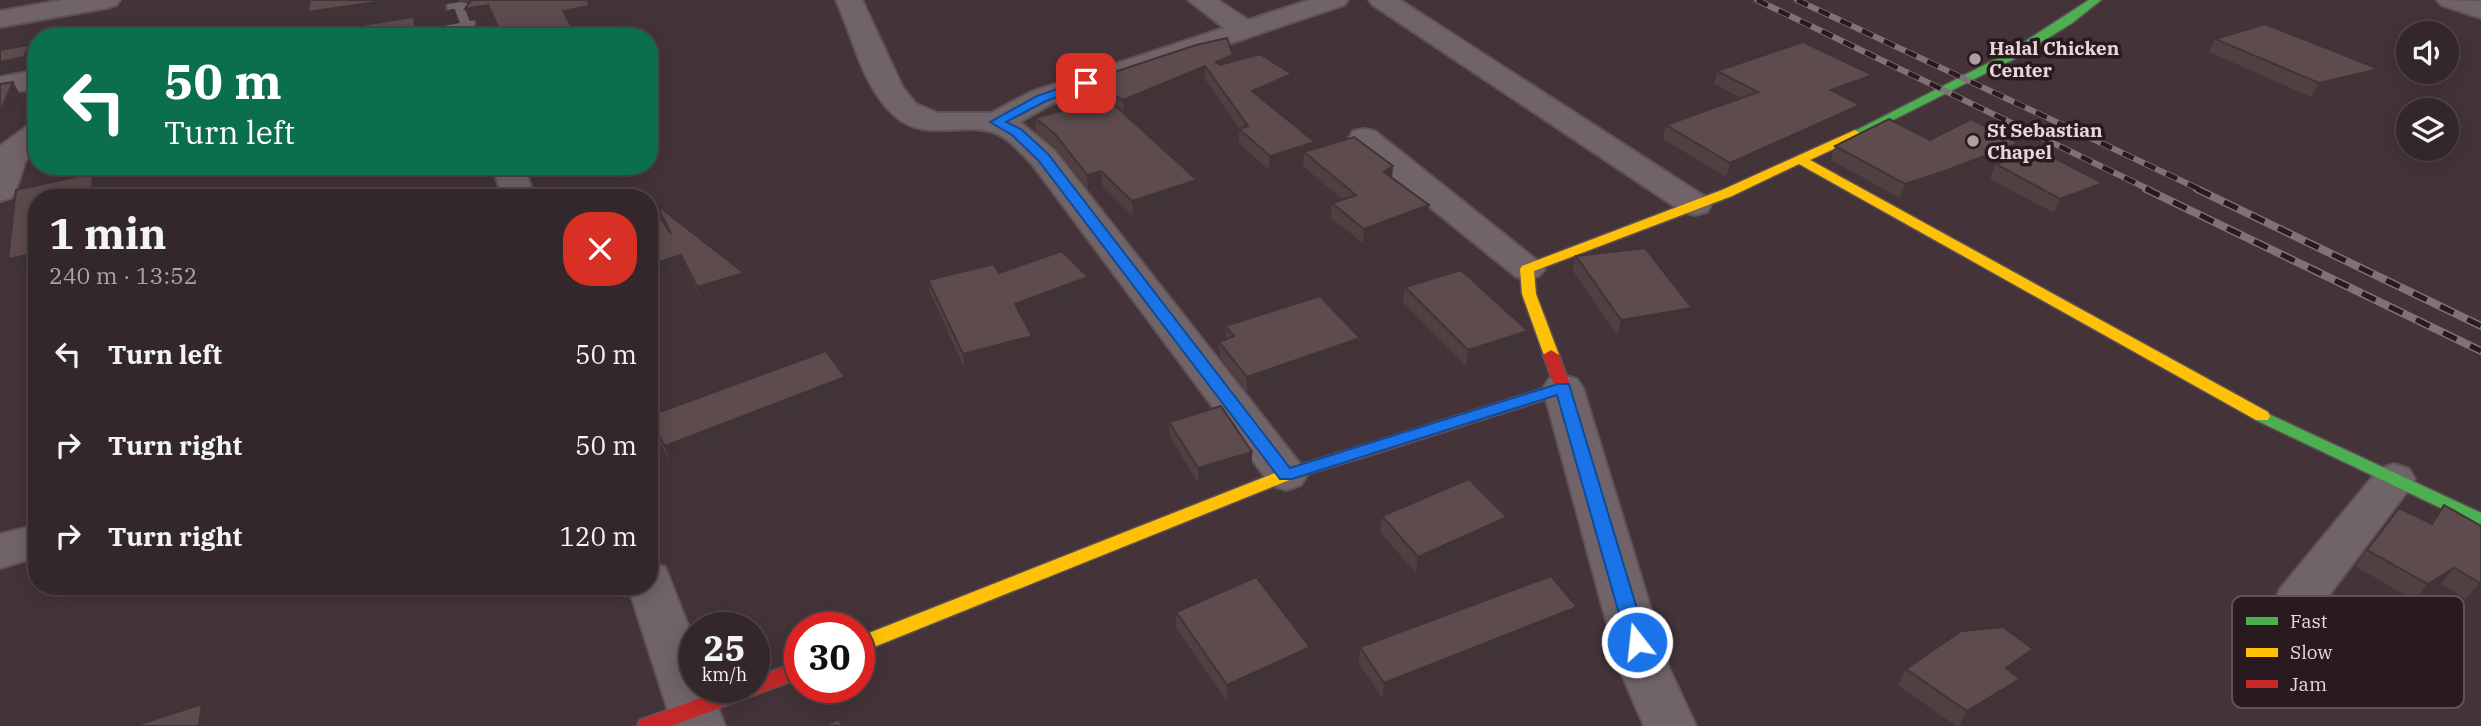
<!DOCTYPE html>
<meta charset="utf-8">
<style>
:root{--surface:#33272b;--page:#3b2f33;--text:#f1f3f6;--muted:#a9a5a9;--line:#4e4447}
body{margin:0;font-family:"IBM Plex Serif",serif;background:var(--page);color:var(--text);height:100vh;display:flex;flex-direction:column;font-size:26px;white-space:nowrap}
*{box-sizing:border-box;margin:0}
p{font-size:23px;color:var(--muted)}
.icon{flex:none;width:38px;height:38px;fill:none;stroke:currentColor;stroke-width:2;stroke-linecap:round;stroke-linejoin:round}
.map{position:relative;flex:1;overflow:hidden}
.drawer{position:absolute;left:28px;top:189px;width:630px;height:406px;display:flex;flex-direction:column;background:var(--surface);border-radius:28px;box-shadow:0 4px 18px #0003,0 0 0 2px var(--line)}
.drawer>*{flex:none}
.guide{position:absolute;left:28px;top:28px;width:630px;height:147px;border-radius:28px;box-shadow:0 4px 18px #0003,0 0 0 2px var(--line);background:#0b6e4f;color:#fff;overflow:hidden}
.fabs{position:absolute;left:2396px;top:21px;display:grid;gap:14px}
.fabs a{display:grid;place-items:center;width:63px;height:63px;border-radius:50%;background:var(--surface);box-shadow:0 4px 18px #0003,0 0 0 2px var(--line);font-size:35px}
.speed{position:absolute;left:679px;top:612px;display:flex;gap:14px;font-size:35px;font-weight:700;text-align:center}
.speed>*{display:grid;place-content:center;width:91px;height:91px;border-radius:50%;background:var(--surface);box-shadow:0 4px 18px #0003,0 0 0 2px var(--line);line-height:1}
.speed small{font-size:18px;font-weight:400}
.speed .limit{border:10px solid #d22;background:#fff;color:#111}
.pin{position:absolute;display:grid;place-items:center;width:60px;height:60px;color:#fff;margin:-30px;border-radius:14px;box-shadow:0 4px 10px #0006}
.me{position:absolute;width:77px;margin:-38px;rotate:344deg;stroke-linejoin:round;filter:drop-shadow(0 0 5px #0008)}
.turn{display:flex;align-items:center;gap:24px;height:147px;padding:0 21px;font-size:32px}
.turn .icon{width:91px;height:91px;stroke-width:2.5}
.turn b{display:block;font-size:49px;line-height:60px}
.round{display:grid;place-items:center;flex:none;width:74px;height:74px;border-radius:28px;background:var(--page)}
.head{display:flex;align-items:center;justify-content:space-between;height:119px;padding:0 21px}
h1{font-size:42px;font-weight:700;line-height:52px}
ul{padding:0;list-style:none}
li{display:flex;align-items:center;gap:21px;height:91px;padding:0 21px}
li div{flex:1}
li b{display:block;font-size:26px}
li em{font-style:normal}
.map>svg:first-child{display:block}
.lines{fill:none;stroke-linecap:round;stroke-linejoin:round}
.street-casing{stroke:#5f5256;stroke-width:4}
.fast-casing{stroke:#5f5256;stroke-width:3}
.slow-casing{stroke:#5f5256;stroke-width:3}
.jam-casing{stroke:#5f5256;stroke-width:3}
.street{fill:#716469;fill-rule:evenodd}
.fast{fill:#4caf50;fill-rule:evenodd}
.slow{fill:#ffc107;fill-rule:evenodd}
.jam{fill:#c62828;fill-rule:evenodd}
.rail-far1-casing{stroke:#807376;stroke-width:6}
.rail-casing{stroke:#807376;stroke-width:8}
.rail-far1{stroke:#281a1f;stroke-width:4.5;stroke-dasharray:12;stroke-linecap:butt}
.rail{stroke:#281a1f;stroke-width:5;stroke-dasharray:15;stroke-linecap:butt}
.wall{fill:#504042}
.shaded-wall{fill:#413436}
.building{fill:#5d4b4d;stroke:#413436;stroke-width:2}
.route{fill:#1a73e8;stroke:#114b97;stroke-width:2}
.poi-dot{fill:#af9da2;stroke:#281a1f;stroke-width:2.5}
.labels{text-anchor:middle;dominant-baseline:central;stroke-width:7;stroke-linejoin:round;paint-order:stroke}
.far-poi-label{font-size:19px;font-weight:bold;fill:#e9d5da;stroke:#281a1f;text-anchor:start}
.key{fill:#281a1f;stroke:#625257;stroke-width:2}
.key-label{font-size:19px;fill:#e9d5da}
</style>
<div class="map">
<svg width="2481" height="726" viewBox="0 0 2481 726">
<rect width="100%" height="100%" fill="#443439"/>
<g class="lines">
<g class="street-casing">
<g id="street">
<polygon points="63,0 120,0 116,5 107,8 0,27 0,11"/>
<polygon points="448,0 474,0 474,37 446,37"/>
<path d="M 836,0 L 862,0 L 903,88 L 916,104 L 938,113 L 991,113 L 1031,92 L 1224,28 L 1188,0 L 1218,0 L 1248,20 L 1309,0 L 1348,0 L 1344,5 L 1051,104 L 1020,122 L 1054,150 L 1301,465 L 1307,475 L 1301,485 L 1286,490 L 1271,485 L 1032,164 C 1021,153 1009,138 995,133 C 962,121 926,143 895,116 C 863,88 853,37 836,0 Z"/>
<polygon points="1369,0 1400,0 1707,198 1711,205 1707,212 1695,215 1683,212 1373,5"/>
<polygon points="2437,0 2481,1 2481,18 2441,5"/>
<polygon points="37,70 37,88 0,95 0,77"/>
<path d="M 37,124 L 37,147 C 20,158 23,182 11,198 L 0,201 L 0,146 L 26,127 Z"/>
<polygon points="1364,129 1375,131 1539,262 1545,269 1539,276 1527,280 1515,276 1353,145 1349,138 1353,131"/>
<polygon points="492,166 524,166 535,198 503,198"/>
<polygon points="1563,375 1577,379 1583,388 1669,668 1696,726 1644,726 1619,668 1543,388 1549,379"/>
<polygon points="2394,464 2409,469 2415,479 2409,489 2314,615 2297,620 2280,615 2274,602 2280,589 2379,469"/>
<polygon points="37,525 37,557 0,568 0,534"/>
<polygon points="649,562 665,567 695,643 695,688 711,688 725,726 673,726 628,586 649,586"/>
</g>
</g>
<g class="fast-casing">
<g id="fast">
<polygon points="2089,0 2101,0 2072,23 2014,59 1859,137 1855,138 1849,134 2006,54"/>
<polygon points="2262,411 2481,513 2481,527 2256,420 2254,416"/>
</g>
</g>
<g class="slow-casing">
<g id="slow">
<polygon points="1855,130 1861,134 1859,137 1810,160 2268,412 2270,416 2268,420 2256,420 1799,164 1732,196 1534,271 1536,294 1559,355 1557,358 1545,358 1522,294 1520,269 1522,266 1722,190"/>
<polygon points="1361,446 1367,448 1370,452 1367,456 1292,479 859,653 859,637 1280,471"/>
</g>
</g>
<g class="jam-casing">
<g id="jam">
<polygon points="1551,350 1559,355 1571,388 1569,392 1361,458 1355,456 1352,452 1355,448 1554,385 1543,355"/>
<polygon points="800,661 800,678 671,726 637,726 640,720 729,688 754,688 754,678"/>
</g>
</g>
<use href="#street" class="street"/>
<use href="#fast" class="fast"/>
<use href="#slow" class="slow"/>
<use href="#jam" class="jam"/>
<g class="rail-far1-casing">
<g id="rail-far1">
<polyline points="1757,0 2150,190"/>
<polyline points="1797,0 2201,190"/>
</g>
</g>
<g class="rail-casing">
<g id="rail">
<polyline points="2146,189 2481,351"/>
<polyline points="2197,189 2481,326"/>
</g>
</g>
<use href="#rail-far1" class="rail-far1"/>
<use href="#rail" class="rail"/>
</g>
<g class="wall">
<polygon points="310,0 588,0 593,18 569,22 577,37 501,37 492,17 470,21 465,9 468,4 460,2 312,24"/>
<polygon points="2215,39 2371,83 2311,97 2209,52"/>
<polygon points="1233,55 1233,62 1291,88 1263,100 1315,142 1315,149 1392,178 1428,219 1363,243 1331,218 1332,203 1343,200 1303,166 1304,159 1269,170 1239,143 1239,129 1240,129 1205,79 1124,113 1197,180 1197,195 1133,216 1102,185 1088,189 1056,148 1036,132 1035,118 1100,100 1088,94 1087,81"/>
<polygon points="1717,71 1873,75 1869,88 1845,97 1860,105 1856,119 1726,177 1663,139 1666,125 1741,98 1714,84"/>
<polygon points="1930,140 2019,143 2013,157 1936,186 1900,198 1831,160 1835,146"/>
<polygon points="1996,164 2103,183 2097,197 2054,213 1990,179"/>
<polygon points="657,205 747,285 701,299 685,266 649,277 649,223 664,223"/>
<polygon points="1576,256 1692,308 1688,323 1617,335 1573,271"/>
<polygon points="999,273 1088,277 1089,292 1022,317 1034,351 965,369 931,295 928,280"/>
<polygon points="1405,287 1525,347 1466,366 1403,302"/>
<polygon points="1225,326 1360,338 1359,354 1247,392 1220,357 1219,342 1226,339"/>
<polygon points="849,393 670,462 654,432 649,420 649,416"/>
<polygon points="1169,422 1252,452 1252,468 1199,484 1170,437"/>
<polygon points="2444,505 2481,581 2466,599 2441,584 2414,600 2355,566 2367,550 2430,523"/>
<polygon points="1382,516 1504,533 1416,573 1380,532"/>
<polygon points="1577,607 1574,623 1383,699 1359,663 1360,647"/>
<polygon points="1176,612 1309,663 1227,701 1176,628"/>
<polygon points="2024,665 2013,673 2011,696 1960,726 1956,726 1898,685 1906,669"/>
</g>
<g class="shaded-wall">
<polygon points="391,0 459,0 460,2 312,24 307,12"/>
<polygon points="588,0 593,18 567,23 563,11"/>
<polygon points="488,5 492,17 470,21 465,9"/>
<polygon points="455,10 460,23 419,30 420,37 391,37 414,17"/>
<polygon points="29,45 36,57 31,69 0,75 0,62"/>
<polygon points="1233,55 1233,68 1216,75 1216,62"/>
<polygon points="1205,66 1205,79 1124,113 1123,100"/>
<polygon points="2379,69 2371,83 2311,97 2319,83"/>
<polygon points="1292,74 1291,88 1252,105 1252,91"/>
<polygon points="1873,75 1869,88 1827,104 1831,90"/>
<polygon points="13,82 20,94 0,142 0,112"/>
<polygon points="1860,105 1856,119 1726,177 1730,163"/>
<polygon points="1315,142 1314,156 1304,152 1304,159 1269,170 1270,156"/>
<polygon points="2019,143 2013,157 1936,186 1900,198 1905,184"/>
<polygon points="620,166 648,166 650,173 577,192 572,178"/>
<polygon points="1393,166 1392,180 1384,172"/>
<polygon points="1101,171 1102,185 1088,189 1087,175"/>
<polygon points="93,173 102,187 101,198 92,198"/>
<polygon points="1197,180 1197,195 1133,216 1132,201"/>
<polygon points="2103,183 2097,197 2054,213 2060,199"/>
<polygon points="1429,205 1428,219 1363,243 1364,229"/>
<polygon points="37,253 37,270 19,274 8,259"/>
<polygon points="681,255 685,266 649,277 649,265"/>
<polygon points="744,273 747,285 701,299 697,287"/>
<polygon points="1088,277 1089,292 1017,319 1015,304"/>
<polygon points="1692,308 1688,323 1617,335 1621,320"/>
<polygon points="1528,331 1525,347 1466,366 1468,350"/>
<polygon points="1032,336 1034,351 965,369 963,354"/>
<polygon points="1360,338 1359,354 1247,392 1247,377"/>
<polygon points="845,377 849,393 670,462 665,446"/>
<polygon points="1252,452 1252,468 1199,484 1198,468"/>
<polygon points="1507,517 1504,533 1416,573 1418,557"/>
<polygon points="2454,568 2441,584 2414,600 2428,584"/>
<polygon points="1577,607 1574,623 1383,699 1384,683"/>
<polygon points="1310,647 1309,663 1227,701 1227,685"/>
<polygon points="2033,649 2024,665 1997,684 2006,668"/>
<polygon points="2020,679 2011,696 1959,726 1967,711"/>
<polygon points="202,704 215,720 214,726 199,726"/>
</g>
<g class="building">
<polygon points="310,0 391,0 307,12"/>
<polygon points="471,0 588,0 589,6 563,11 577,37 503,37 488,5 465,9"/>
<polygon points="455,10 414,17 416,31 391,37 299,37 302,27 350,27"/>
<polygon points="2265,24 2379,69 2319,83 2215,39"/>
<polygon points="1227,38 1233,55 1216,62 1220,65 1260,54 1292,74 1252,91 1315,142 1270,156 1239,129 1248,126 1205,66 1123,100 1087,81 1196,45"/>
<polygon points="1803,42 1873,75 1831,90 1860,105 1730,163 1666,125 1758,92 1717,71"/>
<polygon points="29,45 24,57 0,62 0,50"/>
<polygon points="13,82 0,112 0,84"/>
<polygon points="1107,98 1197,180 1132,201 1101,171 1087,175 1055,134 1035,118"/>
<polygon points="1889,119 1930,140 1971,119 2019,143 1942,172 1905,184 1835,146"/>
<polygon points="1354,137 1393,166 1384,172 1429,205 1364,229 1332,203 1356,195 1304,152"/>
<polygon points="2039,150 2103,183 2060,199 1996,164"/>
<polygon points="568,166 620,166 572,178"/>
<polygon points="93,173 92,198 37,198 37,253 8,259 16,190"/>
<polygon points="657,205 744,273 697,287 681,255 649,265 649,223 661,219 671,234"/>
<polygon points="1645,248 1692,308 1621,320 1576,256"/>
<polygon points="1062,251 1088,277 1015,304 1032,336 963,354 928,280 994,264 999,273"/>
<polygon points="1461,270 1528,331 1468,350 1405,287"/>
<polygon points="1320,296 1360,338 1247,377 1219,342 1234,336 1225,326"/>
<polygon points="826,351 845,377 665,446 649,419 649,416"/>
<polygon points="1221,406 1252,452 1198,468 1169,422"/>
<polygon points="1469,479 1507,517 1418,557 1382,516"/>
<polygon points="2444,505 2481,526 2481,581 2480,583 2454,568 2428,584 2367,550 2399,508 2432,524"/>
<polygon points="1551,576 1577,607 1384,683 1360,647"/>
<polygon points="1256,577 1310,647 1227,685 1176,612"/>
<polygon points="2003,627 2033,649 2006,668 2020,679 1967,711 1906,669 1961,631"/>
<polygon points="202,704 199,726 134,726"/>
<polygon points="839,719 842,726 824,726"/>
</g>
<polygon class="route" points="1086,79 1092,83 1090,85 1046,101 1006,122 1021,129 1048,154 1290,468 1558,384 1569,384 1647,642 1644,648 1637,650 1630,648 1627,642 1557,395 1292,479 1280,479 1038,160 1012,135 990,122 1037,96"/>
<g class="poi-dot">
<circle cx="1975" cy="59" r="7"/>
<circle cx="1973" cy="141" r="7"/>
</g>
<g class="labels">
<g class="far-poi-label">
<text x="1989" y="48">Halal Chicken<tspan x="1989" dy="22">Center</tspan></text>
<text x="1987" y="130">St Sebastian<tspan x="1987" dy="22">Chapel</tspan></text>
</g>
</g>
<rect x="2232" y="596" width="232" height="112" rx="10" class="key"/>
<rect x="2246" y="617" width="32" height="8" fill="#4caf50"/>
<rect x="2246" y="648" width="32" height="9" fill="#ffc107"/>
<rect x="2246" y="680" width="32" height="8" fill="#c62828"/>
<g class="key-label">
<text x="2290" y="628">Fast</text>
<text x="2290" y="659">Slow</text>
<text x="2290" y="691">Jam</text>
</g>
</svg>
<div class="fabs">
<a><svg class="icon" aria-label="sound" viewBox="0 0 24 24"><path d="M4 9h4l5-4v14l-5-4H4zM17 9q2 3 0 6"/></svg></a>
<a><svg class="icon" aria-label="layers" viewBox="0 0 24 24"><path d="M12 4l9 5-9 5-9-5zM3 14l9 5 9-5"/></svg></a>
</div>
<div class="speed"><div>25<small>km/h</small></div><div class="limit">30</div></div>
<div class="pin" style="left:1086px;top:83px;background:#d93025"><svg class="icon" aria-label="arrive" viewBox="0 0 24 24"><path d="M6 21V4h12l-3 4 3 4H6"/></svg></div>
<svg class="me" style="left:1637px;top:642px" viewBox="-20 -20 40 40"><circle r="17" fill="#1a73e8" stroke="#fff" stroke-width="3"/><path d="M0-11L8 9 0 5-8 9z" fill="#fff"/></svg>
<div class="guide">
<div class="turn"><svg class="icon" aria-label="left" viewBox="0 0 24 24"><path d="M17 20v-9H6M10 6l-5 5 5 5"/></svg><div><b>50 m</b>Turn left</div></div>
</div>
<section class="drawer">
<div class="head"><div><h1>1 min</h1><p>240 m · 13:52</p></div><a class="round" style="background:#d93025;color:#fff"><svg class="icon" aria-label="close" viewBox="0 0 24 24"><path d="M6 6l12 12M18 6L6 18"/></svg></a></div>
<ul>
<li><svg class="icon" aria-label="left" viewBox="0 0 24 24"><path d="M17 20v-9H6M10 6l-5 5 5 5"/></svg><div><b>Turn left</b></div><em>50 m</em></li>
<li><svg class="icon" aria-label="right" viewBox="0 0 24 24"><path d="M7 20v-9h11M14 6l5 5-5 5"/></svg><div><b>Turn right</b></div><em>50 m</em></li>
<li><svg class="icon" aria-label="right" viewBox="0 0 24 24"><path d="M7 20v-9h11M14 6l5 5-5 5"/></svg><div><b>Turn right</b></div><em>120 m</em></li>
</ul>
</section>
</div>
